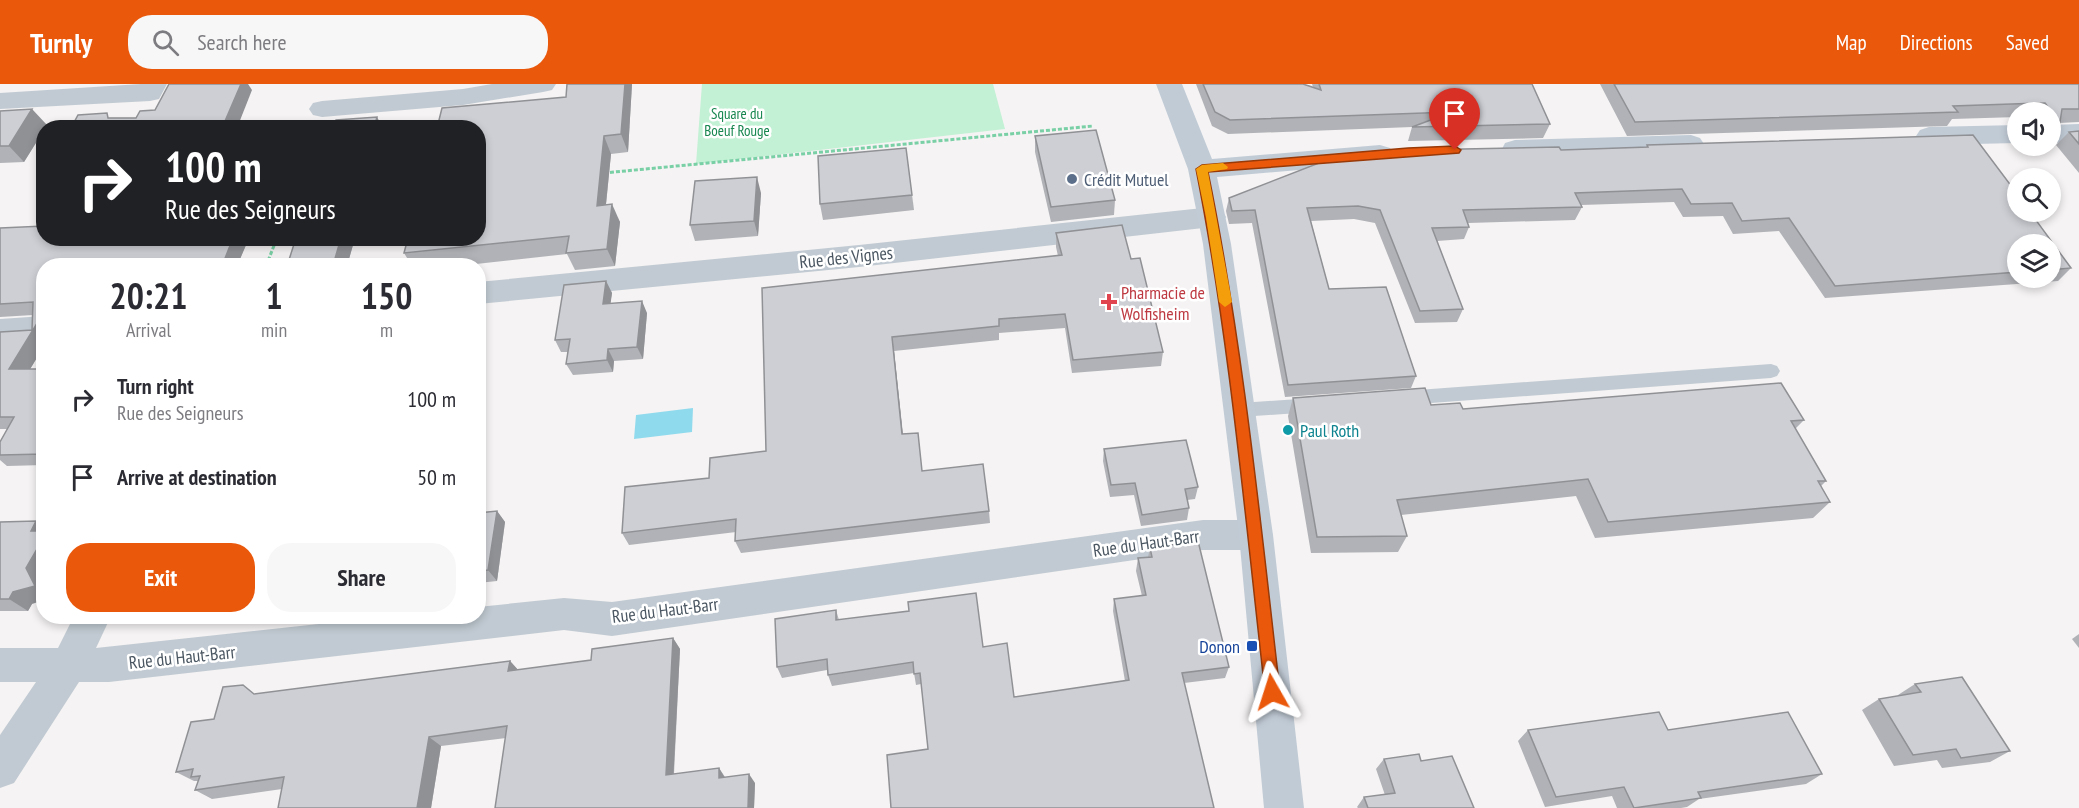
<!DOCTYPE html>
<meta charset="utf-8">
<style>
:root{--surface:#fff;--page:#f7f7f7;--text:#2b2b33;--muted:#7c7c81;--accent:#ea580c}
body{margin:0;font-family:"PT Sans Narrow",sans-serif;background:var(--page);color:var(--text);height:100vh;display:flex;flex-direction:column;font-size:22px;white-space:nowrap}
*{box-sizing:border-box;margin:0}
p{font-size:20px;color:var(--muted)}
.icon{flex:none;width:33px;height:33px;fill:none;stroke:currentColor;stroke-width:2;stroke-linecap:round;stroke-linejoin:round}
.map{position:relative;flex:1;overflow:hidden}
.panel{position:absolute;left:36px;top:174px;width:450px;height:366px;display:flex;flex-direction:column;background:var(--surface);border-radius:24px;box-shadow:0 3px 9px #0003}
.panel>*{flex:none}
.hud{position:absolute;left:36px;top:36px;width:450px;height:126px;border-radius:24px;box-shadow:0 3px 9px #0003;background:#202124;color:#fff;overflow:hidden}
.controls{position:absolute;left:2007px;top:18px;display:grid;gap:12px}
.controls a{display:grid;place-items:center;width:54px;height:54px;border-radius:50%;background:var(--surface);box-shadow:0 3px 9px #0003;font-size:30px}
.pin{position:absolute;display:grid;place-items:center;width:51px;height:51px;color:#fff;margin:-62px -26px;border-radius:50% 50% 50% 0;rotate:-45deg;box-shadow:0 0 6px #0007}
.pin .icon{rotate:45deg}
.me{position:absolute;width:66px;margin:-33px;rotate:354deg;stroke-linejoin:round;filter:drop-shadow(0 0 4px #0008)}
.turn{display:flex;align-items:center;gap:21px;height:126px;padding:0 30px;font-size:27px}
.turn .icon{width:78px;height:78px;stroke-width:2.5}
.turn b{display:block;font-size:42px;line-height:51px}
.eta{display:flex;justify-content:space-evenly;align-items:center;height:102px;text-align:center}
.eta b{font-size:36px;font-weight:800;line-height:42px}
.primary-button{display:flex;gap:12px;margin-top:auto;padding:12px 30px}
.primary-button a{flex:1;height:69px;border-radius:24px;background:var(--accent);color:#fff;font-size:24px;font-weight:800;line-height:69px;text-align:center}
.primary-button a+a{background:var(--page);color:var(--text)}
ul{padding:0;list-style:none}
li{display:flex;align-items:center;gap:18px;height:78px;padding:0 30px}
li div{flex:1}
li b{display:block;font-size:22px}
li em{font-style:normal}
header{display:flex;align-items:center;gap:36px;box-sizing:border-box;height:84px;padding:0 30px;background:var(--accent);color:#fff}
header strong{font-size:28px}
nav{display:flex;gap:33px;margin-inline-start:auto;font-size:21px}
.search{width:420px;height:54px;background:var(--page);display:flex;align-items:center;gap:15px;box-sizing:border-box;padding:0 21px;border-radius:24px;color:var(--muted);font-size:22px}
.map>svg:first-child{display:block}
.green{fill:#c3f1d5}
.water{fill:#90daee}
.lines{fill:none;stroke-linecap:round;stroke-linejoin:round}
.path{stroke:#7ad0a6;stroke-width:3;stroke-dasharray:4 2;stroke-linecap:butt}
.lane{fill:#c1cad2;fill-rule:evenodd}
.street{fill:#c1cad2;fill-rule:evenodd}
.secondary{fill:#c1cbd6;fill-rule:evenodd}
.wall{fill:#b0b2b7;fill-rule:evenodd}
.shaded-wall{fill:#909195}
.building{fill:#cdcfd5;stroke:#909195;stroke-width:1.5}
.route{fill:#ea580c;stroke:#983908;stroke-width:1.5}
.slow{fill:#f59e0b}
.service-dot{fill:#5c6f8a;stroke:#fff;stroke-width:2}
.health-dot{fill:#e0444e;stroke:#fff;stroke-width:2}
.culture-dot{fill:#0f9aa8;stroke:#fff;stroke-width:2}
.transit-dot{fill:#1a4fb4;stroke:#fff;stroke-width:2}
.labels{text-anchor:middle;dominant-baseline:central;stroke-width:5;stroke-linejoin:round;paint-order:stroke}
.far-park-label{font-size:15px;fill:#17864f;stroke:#fff}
.service-label{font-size:18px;fill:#4e5e75;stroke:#fff;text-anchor:start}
.street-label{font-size:18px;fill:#4a5661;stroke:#fff}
.health-label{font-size:18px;fill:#be3a42;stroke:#fff;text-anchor:start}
.culture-label{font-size:18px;fill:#0d838f;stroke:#fff;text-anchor:start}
.transit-label{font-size:18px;fill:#164399;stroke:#fff;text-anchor:end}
</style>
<header>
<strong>Turnly</strong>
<div class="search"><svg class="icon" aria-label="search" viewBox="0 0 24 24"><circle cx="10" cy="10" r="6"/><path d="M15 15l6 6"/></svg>Search here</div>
<nav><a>Map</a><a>Directions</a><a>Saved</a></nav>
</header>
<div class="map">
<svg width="2079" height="724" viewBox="0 0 2079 724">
<rect width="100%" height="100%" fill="#f5f3f3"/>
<polygon class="green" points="702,0 993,0 1005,45 696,80"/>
<polygon class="water" points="693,324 692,348 634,355 636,331"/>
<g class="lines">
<g class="path">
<polyline points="604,89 1093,42"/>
<polyline points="266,182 277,154"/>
</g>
<g class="lane">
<polygon points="1771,280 1777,282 1780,287 1777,292 1771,294 1404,321 1398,319 1395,314 1398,309 1404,307"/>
<polygon points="1313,314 1319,316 1322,321 1319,326 1313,328 1240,333 1234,331 1231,326 1234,321 1240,319"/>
</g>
<g class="street">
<polygon points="141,0 167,0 159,15 150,17 0,25 0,9"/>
<polygon points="492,0 556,0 552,6 543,8 463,21 322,33 313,31 309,25 313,19 322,17 463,5"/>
<polygon points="1212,123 1222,126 1226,133 1222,140 1212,143 859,183 478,220 478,198 859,161"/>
<polygon points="44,232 44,256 0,259 0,235"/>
<polygon points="1203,436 1256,436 1268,440 1273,451 1268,462 1256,466 1203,466 612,552 564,546 109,598 79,598 14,699 0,704 0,651 36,598 0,598 0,564 58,564 74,532 111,532 96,564 392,532 478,532 478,523 564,514 612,518"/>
</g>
<g class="secondary">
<polygon points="1156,0 1182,0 1212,75 1380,61 1390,64 1394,70 1390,76 1380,79 1217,93 1231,160 1273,451 1304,724 1264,724 1239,451 1203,160 1188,85"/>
<polygon points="2079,40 2079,58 2050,59 2050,41"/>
<polygon points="2018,41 2018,59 1929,61 1920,58 1916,52 1920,46 1929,43"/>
<polygon points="1691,51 1700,54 1704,60 1700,66 1691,69 1515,74 1505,71 1502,65 1505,59 1515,56"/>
</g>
</g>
<g class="wall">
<polygon points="632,0 628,68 611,70 606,121 620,138 615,182 575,186 567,170 458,182 412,182 404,169"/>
<polygon points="1196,0 1303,0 1313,3 1312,0 1532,0 1550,40 1543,54 1408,57 1412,43 1228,50 1212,42"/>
<polygon points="1600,0 2079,0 2079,38 2059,39 2050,48 2050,28 2018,28 2018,33 1952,35 1947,42 1627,52"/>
<polygon points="0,27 47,41 24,78 0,79"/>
<polygon points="2079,47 2079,89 2056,61 2069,48"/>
<path d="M 1973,51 L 2018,111 L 2018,128 L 2030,128 L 2071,184 L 2058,197 L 1825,214 L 1779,147 L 1733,150 L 1723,132 L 1683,133 L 1674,118 L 1581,121 L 1582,123 L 1575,136 L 1468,139 L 1469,143 L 1464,155 L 1437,157 L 1463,225 L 1457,238 L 1415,239 L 1375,139 L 1354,135 L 1311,137 L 1329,205 L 1386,203 L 1416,292 L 1411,304 L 1285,313 L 1252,139 L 1229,140 L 1226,127 L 1229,114 L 1337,72 L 1413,66 L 1559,63 L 1561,66 L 1646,63 L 1647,61 ZM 2018,160 L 2050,160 L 2050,194 L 2018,194 Z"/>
<polygon points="1035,52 1115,116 1114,131 1051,138 1035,68"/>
<polygon points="906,64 914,126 823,136 820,120"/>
<polygon points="761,109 758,152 695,157 690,141"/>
<polygon points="0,144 249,154 237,182 44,182 44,262 30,285 44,285 44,381 7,382 0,376 0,358 7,345 0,345 0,248 32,246 33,231 0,233"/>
<polygon points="1056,149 1131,175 1163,268 1161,282 1072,289 1065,244 999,249 999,256 894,267 903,350 918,349 922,387 989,427 990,439 741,469 735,457 736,448 629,461 622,449 709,394 766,367 762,204 1058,172 1056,163"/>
<polygon points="355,154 347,182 287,182"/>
<polygon points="606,197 612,209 610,219 647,229 643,275 614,277 613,288 573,291 566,280 568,268 561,268 555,256"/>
<polygon points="1293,314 1431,321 1463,325 1804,336 1795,345 1826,397 1821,402 1830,418 1813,434 1595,454 1576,412 1401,431 1407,452 1398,468 1311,469 1288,332"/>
<polygon points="1104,365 1198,403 1195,415 1187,416 1189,424 1187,436 1141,442 1134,411 1110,413 1103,377"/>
<polygon points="497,427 505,438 497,497 478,499 478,429"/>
<polygon points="0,438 32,520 28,527 0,527"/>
<polygon points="1150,464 1229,583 1225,594 1184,599 928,665 921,600 916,601 914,589 832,602 828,591 827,586 782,594 777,583 836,526 839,536 983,563 1014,613 1125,597 1113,527 1114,515 1142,512 1136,487 1138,474 1148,473"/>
<polygon points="166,532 230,532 175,539"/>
<polygon points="2079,550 2079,564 2072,555"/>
<polygon points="673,554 680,565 674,690 719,684 725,693 755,699 754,724 495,724 506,654 441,662 431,724 278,724 282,705 212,715 195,706 198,697 194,697 176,688 214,635 256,610 510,577 518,586 591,576"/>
<polygon points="1915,600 2010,667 1990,678 1942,684 1937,676 1894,682 1862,626 1879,615 1898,612 1898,611"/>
<polygon points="1528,646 1668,646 1822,690 1806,700 1699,715 1687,723 1681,724 1617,724 1612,712 1545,723 1518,657"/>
<polygon points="1384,675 1421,677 1474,724 1358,724 1357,723 1364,713 1385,711 1376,685"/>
</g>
<g class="shaded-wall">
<polygon points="241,0 248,0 252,6 237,44 222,44"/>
<polygon points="625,0 632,0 628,68 621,50"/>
<polygon points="32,25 47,41 45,44 44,44 44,46 24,78 9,62"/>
<polygon points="377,33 383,44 374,44"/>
<polygon points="604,52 611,70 604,139 597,122"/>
<polygon points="757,93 761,109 758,152 754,137"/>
<polygon points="612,120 620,138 615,182 607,165"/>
<polygon points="233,154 249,154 237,182 222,182"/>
<polygon points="341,154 355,154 347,182 336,182 334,178"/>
<polygon points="606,197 612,209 609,232 603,220"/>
<polygon points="642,217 647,229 643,275 637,263"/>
<polygon points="44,228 44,262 23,297 9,285"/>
<polygon points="478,234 486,246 480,292 478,291"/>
<polygon points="892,253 894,267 904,363 902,350"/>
<polygon points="608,265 614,277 613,288 607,276"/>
<polygon points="497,427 505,438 497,497 488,486"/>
<polygon points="36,437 44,442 44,516 32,520 28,527 9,515 26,484 31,447"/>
<polygon points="673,554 680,565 673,700 666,691"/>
<polygon points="510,577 520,588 508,587"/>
<polygon points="429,653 441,662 431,724 417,724"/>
<polygon points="719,684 725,694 719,694"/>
<polygon points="749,690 755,699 754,724 748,724"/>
</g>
<g class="building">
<polygon points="169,0 241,0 222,44 71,44 78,31 107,29 108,34 136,34 140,27 155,26"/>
<polygon points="567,0 625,0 621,50 604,52 597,122 612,120 607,165 566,169 569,152 404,169 408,154 478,154 478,44 437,44 442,24 566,13"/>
<polygon points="1203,0 1303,0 1321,6 1319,0 1532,0 1550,40 1412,43 1452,28 1230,36 1215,28"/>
<polygon points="1614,0 2079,0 2079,25 2062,25 2060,38 2045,19 1953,22 1958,28 1635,38"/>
<polygon points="32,25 9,62 0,62 0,27"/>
<polygon points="377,33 374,44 333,44 336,36"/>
<polygon points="1096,46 1115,116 1051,123 1035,52"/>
<polygon points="2079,47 2079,60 2069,48"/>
<polygon points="1973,51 2018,111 2018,128 2030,128 2071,184 2050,186 2050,160 2018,160 2018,188 1835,202 1789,134 1742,137 1732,119 1691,120 1682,105 1575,109 1582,123 1463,126 1469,143 1432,144 1463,225 1420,227 1380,126 1358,122 1307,124 1329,205 1386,203 1416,292 1288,301 1255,126 1232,127 1229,114 1337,72 1413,66 1559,63 1561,66 1648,63 1647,61"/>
<polygon points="906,64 912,111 820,120 818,72"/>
<polygon points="757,93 754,137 690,141 695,97"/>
<polygon points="1122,141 1131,175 1140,174 1163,268 1073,276 1065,230 999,235 999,242 892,253 902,350 918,349 922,387 983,380 989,427 735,457 736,435 622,449 625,403 709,394 710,374 766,367 762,204 1062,171 1056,149"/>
<polygon points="44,142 44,154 233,154 222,182 44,182 44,228 9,285 44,285 44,370 0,371 0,358 14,333 0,333 0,248 32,246 33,218 0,220 0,144"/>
<polygon points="296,154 341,154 334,178 287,182"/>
<polygon points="606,197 603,220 642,217 637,263 608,265 607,276 566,280 570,255 555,256 564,201"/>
<polygon points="1781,299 1804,336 1791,337 1826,397 1818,397 1830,418 1608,438 1588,395 1397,416 1407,452 1317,453 1293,314 1425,304 1431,321 1460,319 1463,325"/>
<polygon points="1186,356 1198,403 1185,405 1189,424 1142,431 1135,399 1111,401 1104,365"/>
<polygon points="497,427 488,486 478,487 478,429"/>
<polygon points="36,437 31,447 44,447 44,453 26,484 35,502 13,508 9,515 0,515 0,438"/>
<polygon points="1198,457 1229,583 1182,589 1214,724 891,724 887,671 928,665 920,589 914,590 913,578 828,591 827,575 777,583 775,535 836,526 836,536 909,527 908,518 976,509 983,563 1007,559 1014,613 1129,596 1114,515 1146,511 1138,474 1152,473 1150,464"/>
<polygon points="673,554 666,691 719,684 719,694 749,690 748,724 495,724 507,642 429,653 417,724 278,724 284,693 195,706 200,692 191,693 193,685 176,688 191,638 214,635 223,603 243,601 254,610 510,577 508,587 591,576 592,565"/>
<polygon points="1962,593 2010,667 1961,674 1956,665 1913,671 1879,615 1921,608 1915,600"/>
<polygon points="1659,628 1668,646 1788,628 1822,690 1698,708 1701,714 1634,724 1624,703 1556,713 1528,646"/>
<polygon points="1419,670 1421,677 1452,672 1474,724 1368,724 1364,713 1395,709 1384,675"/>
</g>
<path class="route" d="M 1455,62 L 1461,66 L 1459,69 L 1208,88 C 1243,260 1260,434 1280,608 L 1278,613 L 1272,615 L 1267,613 L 1265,608 C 1245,433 1230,257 1196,85 L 1202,81 L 1408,64 Z"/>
<polygon class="slow" points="1223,79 1228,83 1227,85 1208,88 1232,218 1225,223 1219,218 1206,133 1196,85 1202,81"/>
<circle class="service-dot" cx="1072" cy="95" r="6"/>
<path class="health-dot" d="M1106 209h6v6h6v6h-6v6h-6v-6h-6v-6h6z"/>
<circle class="culture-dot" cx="1288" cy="346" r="6"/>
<rect class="transit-dot" x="1246" y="556" width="12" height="12" rx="3"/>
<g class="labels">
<g class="far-park-label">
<text x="737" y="29">Square du<tspan x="737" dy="17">Boeuf Rouge</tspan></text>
</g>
<g class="service-label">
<text x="1084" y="95">Crédit Mutuel</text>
</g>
<g class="street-label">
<text transform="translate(846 173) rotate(-6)">Rue des Vignes</text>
<text transform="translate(1146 459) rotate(-8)">Rue du Haut-Barr</text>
<text transform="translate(665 526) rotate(-7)">Rue du Haut-Barr</text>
<text transform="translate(182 573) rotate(-6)">Rue du Haut-Barr</text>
</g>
<g class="health-label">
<text x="1121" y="208">Pharmacie de<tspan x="1121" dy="21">Wolfisheim</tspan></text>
</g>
<g class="culture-label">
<text x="1300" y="346">Paul Roth</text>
</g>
<g class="transit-label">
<text x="1240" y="562">Donon</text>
</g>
</g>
</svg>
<div class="controls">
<a><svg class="icon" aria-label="sound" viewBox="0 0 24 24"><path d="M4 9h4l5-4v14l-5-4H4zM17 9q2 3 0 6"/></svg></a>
<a><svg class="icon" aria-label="search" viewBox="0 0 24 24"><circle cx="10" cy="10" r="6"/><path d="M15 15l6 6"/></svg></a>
<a><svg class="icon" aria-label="layers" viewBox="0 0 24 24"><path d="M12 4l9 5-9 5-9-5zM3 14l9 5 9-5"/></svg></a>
</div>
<div class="pin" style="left:1455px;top:66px;background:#d93025"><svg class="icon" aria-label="arrive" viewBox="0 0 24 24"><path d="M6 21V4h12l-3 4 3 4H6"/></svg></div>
<svg class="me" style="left:1272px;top:608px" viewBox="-20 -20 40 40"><path d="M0-17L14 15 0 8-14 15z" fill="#ea580c" stroke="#fff" stroke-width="4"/></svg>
<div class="hud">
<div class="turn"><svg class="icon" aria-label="right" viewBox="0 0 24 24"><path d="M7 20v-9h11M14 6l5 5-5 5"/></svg><div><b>100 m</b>Rue des Seigneurs</div></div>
</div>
<section class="panel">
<div class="eta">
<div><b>20:21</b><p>Arrival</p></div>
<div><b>1</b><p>min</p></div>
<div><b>150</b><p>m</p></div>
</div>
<ul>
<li><svg class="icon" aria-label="right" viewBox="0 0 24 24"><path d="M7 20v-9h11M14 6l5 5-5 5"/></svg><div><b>Turn right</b><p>Rue des Seigneurs</p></div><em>100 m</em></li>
<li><svg class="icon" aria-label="arrive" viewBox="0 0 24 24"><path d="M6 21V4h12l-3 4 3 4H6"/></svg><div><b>Arrive at destination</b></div><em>50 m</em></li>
</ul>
<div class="primary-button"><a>Exit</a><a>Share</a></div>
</section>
</div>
